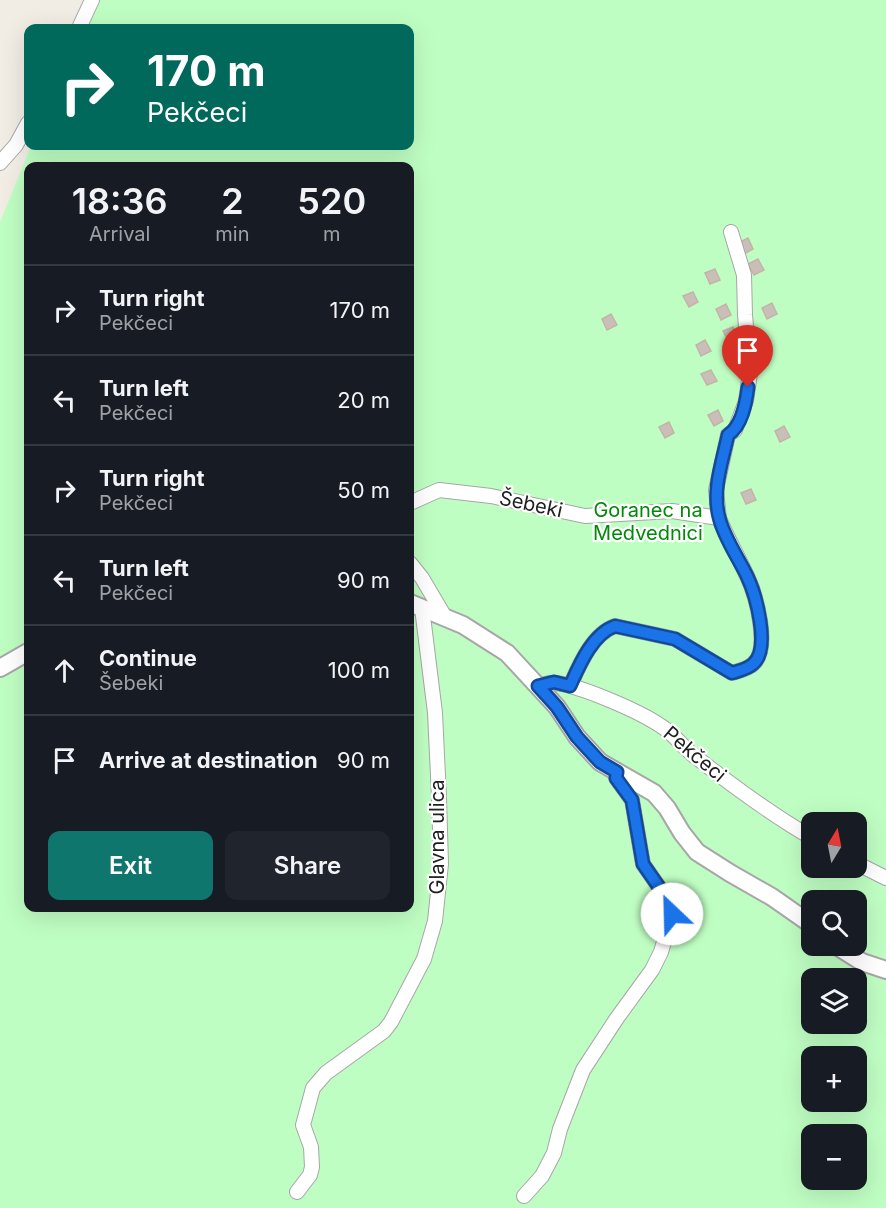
<!DOCTYPE html>
<meta charset="utf-8">
<style>
:root{--surface:#171b24;--page:#20242c;--text:#f1f3f6;--muted:#9ea1a6;--line:#363941;--accent:#0f766e}
body{margin:0;font-family:Inter,sans-serif;background:var(--page);color:var(--text);height:100vh;display:flex;flex-direction:column;font-size:22px;white-space:nowrap}
*{box-sizing:border-box;margin:0}
p{font-size:20px;color:var(--muted)}
.icon{flex:none;width:33px;height:33px;fill:none;stroke:currentColor;stroke-width:2;stroke-linecap:round;stroke-linejoin:round}
.map{position:relative;flex:1;overflow:hidden}
.panel{position:absolute;left:24px;top:162px;width:390px;height:750px;display:flex;flex-direction:column;background:var(--surface);border-radius:12px;box-shadow:0 6px 24px #0002}
.panel>*{flex:none}
.guide{position:absolute;left:24px;top:24px;width:390px;height:126px;border-radius:12px;box-shadow:0 6px 24px #0002;background:#00695c;color:#fff;overflow:hidden}
.needle{width:39px;rotate:10deg}
.controls{position:absolute;left:801px;top:812px;display:grid;gap:12px}
.controls a{display:grid;place-items:center;width:66px;height:66px;border-radius:12px;background:var(--surface);box-shadow:0 6px 24px #0002;font-size:30px}
.pin{position:absolute;display:grid;place-items:center;width:51px;height:51px;color:#fff;margin:-62px -26px;border-radius:50% 50% 50% 0;rotate:-45deg;box-shadow:0 0 6px #0007}
.pin .icon{rotate:45deg}
.me{position:absolute;width:66px;margin:-33px;rotate:336deg;stroke-linejoin:round;filter:drop-shadow(0 0 4px #0008)}
.turn{display:flex;align-items:center;gap:21px;height:126px;padding:0 24px;font-size:27px}
.turn .icon{width:78px;height:78px;stroke-width:2.5}
.turn b{display:block;font-size:42px;line-height:51px}
.eta{display:flex;justify-content:space-evenly;align-items:center;height:102px;text-align:center}
.eta b{font-size:36px;font-weight:600;line-height:42px}
.action{display:flex;gap:12px;margin-top:auto;padding:12px 24px}
.action a{flex:1;height:69px;border-radius:12px;background:var(--accent);color:#fff;font-size:24px;font-weight:600;line-height:69px;text-align:center}
.action a+a{background:var(--page);color:var(--text)}
ul{padding:0;list-style:none}
li{display:flex;align-items:center;gap:18px;height:90px;padding:0 24px;border-top:2px solid var(--line)}
li div{flex:1}
li b{display:block;font-size:22px}
li em{font-style:normal}
.map>svg:first-child{display:block}
.park{fill:#bffec3;fill-rule:evenodd}
.building{fill:#c9bfb8;stroke:#c4b3a6;stroke-width:1.5}
.lines{fill:none;stroke-linecap:round;stroke-linejoin:round}
.minor-casing{stroke:#a7a7a7;stroke-width:16}
.tertiary-casing{stroke:#a7a7a7;stroke-width:20}
.minor{stroke:#fff;stroke-width:14}
.tertiary{stroke:#fff;stroke-width:16}
.route-casing{stroke:#114b97;stroke-width:15}
.route{stroke:#1a73e8;stroke-width:10}
.labels{text-anchor:middle;dominant-baseline:central;stroke-width:4.5;stroke-linejoin:round;paint-order:stroke}
.street-label{font-size:20px;fill:#202020;stroke:#fff}
.park-label{font-size:20px;fill:#02890a;stroke:#fff}
</style>
<div class="map">
<svg width="886" height="1208" viewBox="0 0 886 1208">
<rect width="100%" height="100%" fill="#f1ede5"/>
<path class="park" d="M 91,0 L 886,0 L 886,1208 L 0,1208 L 0,222 L 31,146 L 410,146 L 410,28 L 79,28 ZM 28,166 L 410,166 L 410,908 L 28,908 ZM 812,822 L 856,822 L 856,867 L 812,867 ZM 812,900 L 856,900 L 856,945 L 812,945 ZM 812,978 L 856,978 L 856,1023 L 812,1023 ZM 812,1056 L 856,1056 L 856,1101 L 812,1101 ZM 812,1134 L 856,1134 L 856,1179 L 812,1179 Z"/>
<g class="building">
<polygon points="748,238 753,249 744,254 738,243"/>
<polygon points="758,259 764,270 754,275 748,264"/>
<polygon points="715,269 720,280 710,284 705,273"/>
<polygon points="693,292 698,302 689,307 683,296"/>
<polygon points="772,303 777,314 767,319 762,308"/>
<polygon points="726,304 731,315 721,320 716,309"/>
<polygon points="611,314 617,325 607,330 602,319"/>
<polygon points="733,327 738,337 729,342 723,331"/>
<polygon points="705,340 711,351 701,356 696,345"/>
<polygon points="711,370 717,381 707,385 701,374"/>
<polygon points="718,410 723,421 714,426 708,415"/>
<polygon points="669,422 674,433 665,438 659,427"/>
<polygon points="784,426 790,437 780,442 775,431"/>
<polygon points="751,489 756,500 746,504 741,493"/>
</g>
<g class="lines">
<g class="minor-casing">
<g id="minor">
<polyline points="79,28 92,0"/>
<polyline points="0,163 16,145 28,123"/>
<polyline points="410,503 439,490 491,496 585,516 672,511 719,518 716,490 728,435 735,430 746,401 750,373 745,315 744,275 731,232"/>
<polyline points="410,563 422,578 445,617"/>
<path d="M 538,686 C 543,685 550,682 556,683 C 581,686 639,711 661,726 C 673,733 681,745 692,754 C 730,784 769,813 812,838"/>
<path d="M 570,686 C 579,666 592,634 615,626 L 675,639 L 732,673 C 738,671 748,669 753,664 C 771,649 756,595 747,576 C 738,556 727,538 719,518"/>
<polyline points="856,863 886,878"/>
<polyline points="297,1192 310,1175 312,1167 311,1147 303,1125 313,1088 326,1073 384,1031 391,1022 424,959 435,921 441,864 439,797 435,713 422,608"/>
<polyline points="524,1196 542,1176 554,1153 560,1129 583,1070 617,1018 652,970 661,952 672,914 668,900 643,864 632,800 616,778 617,773"/>
</g>
</g>
<g class="tertiary-casing">
<g id="tertiary">
<polyline points="410,603 463,625 507,653 557,707 577,737 600,762 654,793 667,808 682,833 697,852 730,873 772,897 812,925"/>
<polyline points="0,668 28,652"/>
<polyline points="835,945 862,962 886,970"/>
</g>
</g>
<use href="#minor" class="minor"/>
<use href="#tertiary" class="tertiary"/>
</g>
<g class="lines">
<g class="route-casing">
<path id="route" d="M 672,914 L 668,900 L 643,864 L 632,800 L 616,778 L 617,772 L 600,762 L 577,737 L 557,707 L 538,686 L 554,682 L 570,686 C 579,666 592,634 615,626 L 675,639 L 732,673 C 738,671 748,669 753,664 C 771,649 756,595 747,576 C 738,557 724,538 719,517 C 712,490 722,463 728,435 C 742,426 746,403 748,387"/>
</g>
<use href="#route" class="route"/>
</g>
<g class="labels">
<g class="street-label">
<text transform="translate(531 504) rotate(12)">Šebeki</text>
<text transform="translate(695 754) rotate(40)">Pekčeci</text>
<text transform="translate(437 837) rotate(-90)">Glavna ulica</text>
</g>
<g class="park-label">
<text x="648" y="510">Goranec na<tspan x="648" dy="23">Medvednici</tspan></text>
</g>
</g>
</svg>
<div class="controls">
<a><svg class="needle" viewBox="-14 -14 28 28"><path d="M0-13l5 13h-10z" fill="#e53935"/><path d="M0 13l5-13h-10z" fill="#9ea1a6"/></svg></a>
<a><svg class="icon" aria-label="search" viewBox="0 0 24 24"><circle cx="10" cy="10" r="6"/><path d="M15 15l6 6"/></svg></a>
<a><svg class="icon" aria-label="layers" viewBox="0 0 24 24"><path d="M12 4l9 5-9 5-9-5zM3 14l9 5 9-5"/></svg></a>
<a>+</a>
<a>−</a>
</div>
<div class="pin" style="left:748px;top:387px;background:#d93025"><svg class="icon" aria-label="arrive" viewBox="0 0 24 24"><path d="M6 21V4h12l-3 4 3 4H6"/></svg></div>
<svg class="me" style="left:672px;top:914px" viewBox="-20 -20 40 40"><circle r="19" fill="#fff"/><path d="M0-13L10 11 0 6-10 11z" fill="#1a73e8"/></svg>
<div class="guide">
<div class="turn"><svg class="icon" aria-label="right" viewBox="0 0 24 24"><path d="M7 20v-9h11M14 6l5 5-5 5"/></svg><div><b>170 m</b>Pekčeci</div></div>
</div>
<section class="panel">
<div class="eta">
<div><b>18:36</b><p>Arrival</p></div>
<div><b>2</b><p>min</p></div>
<div><b>520</b><p>m</p></div>
</div>
<ul>
<li><svg class="icon" aria-label="right" viewBox="0 0 24 24"><path d="M7 20v-9h11M14 6l5 5-5 5"/></svg><div><b>Turn right</b><p>Pekčeci</p></div><em>170 m</em></li>
<li><svg class="icon" aria-label="left" viewBox="0 0 24 24"><path d="M17 20v-9H6M10 6l-5 5 5 5"/></svg><div><b>Turn left</b><p>Pekčeci</p></div><em>20 m</em></li>
<li><svg class="icon" aria-label="right" viewBox="0 0 24 24"><path d="M7 20v-9h11M14 6l5 5-5 5"/></svg><div><b>Turn right</b><p>Pekčeci</p></div><em>50 m</em></li>
<li><svg class="icon" aria-label="left" viewBox="0 0 24 24"><path d="M17 20v-9H6M10 6l-5 5 5 5"/></svg><div><b>Turn left</b><p>Pekčeci</p></div><em>90 m</em></li>
<li><svg class="icon" aria-label="ahead" viewBox="0 0 24 24"><path d="M12 20V5M6 11l6-6 6 6"/></svg><div><b>Continue</b><p>Šebeki</p></div><em>100 m</em></li>
<li><svg class="icon" aria-label="arrive" viewBox="0 0 24 24"><path d="M6 21V4h12l-3 4 3 4H6"/></svg><div><b>Arrive at destination</b></div><em>90 m</em></li>
</ul>
<div class="action"><a>Exit</a><a>Share</a></div>
</section>
</div>
